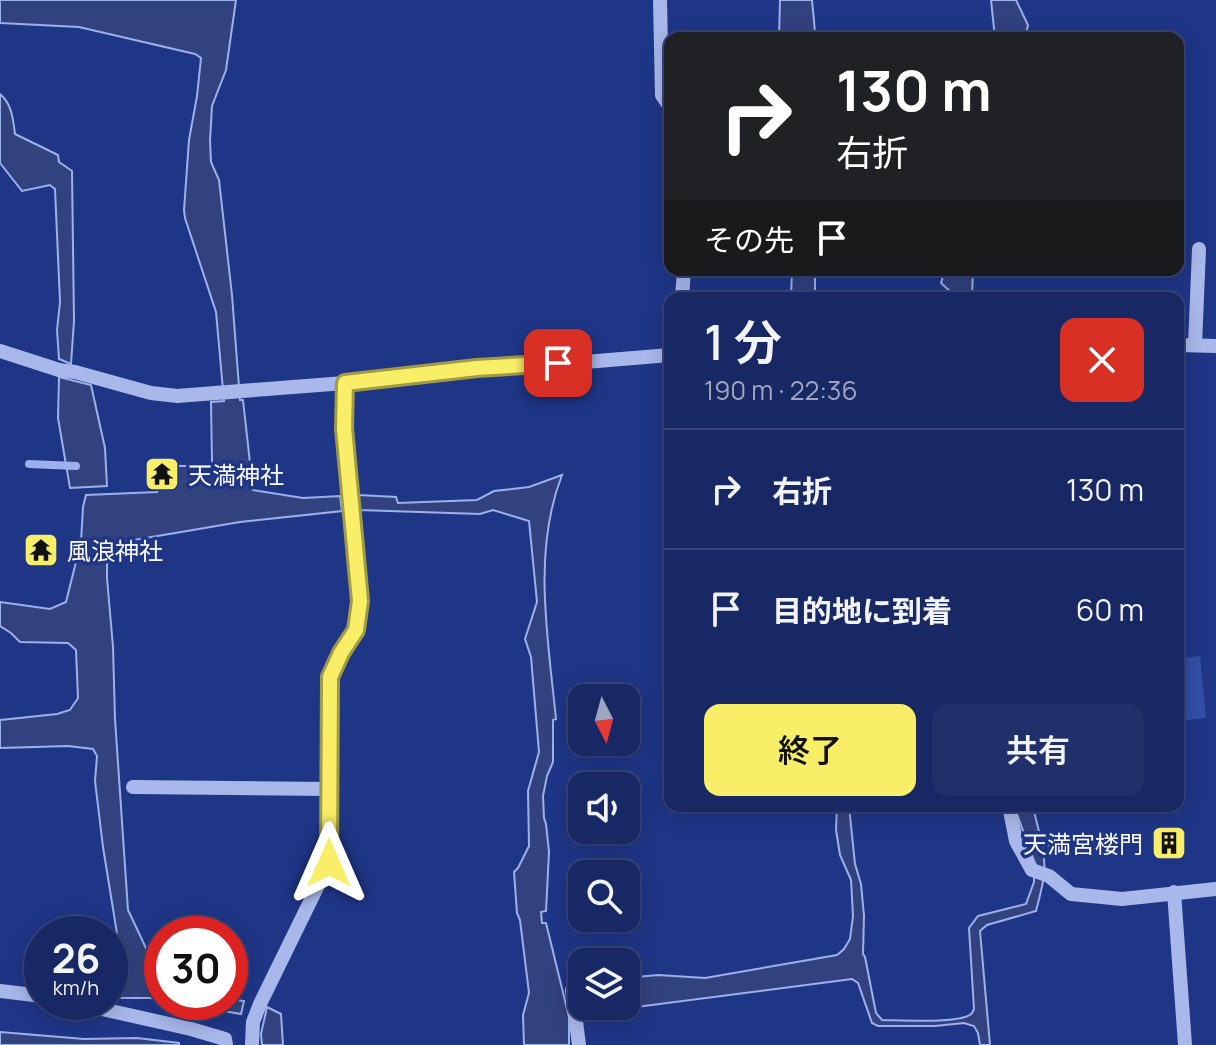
<!DOCTYPE html>
<html lang="ja">
<meta charset="utf-8">
<style>
:root{--surface:#172865;--page:#20306b;--text:#f1f3f6;--muted:#9ea6bf;--line:#364479;--accent:#f8ee68}
body{margin:0;font-family:Manrope,"Noto Sans JP",sans-serif;background:var(--page);color:var(--text);height:100vh;display:flex;flex-direction:column;font-size:30px;white-space:nowrap}
*{box-sizing:border-box;margin:0}
p{font-size:26px;color:var(--muted)}
.icon{flex:none;width:44px;height:44px;fill:none;stroke:currentColor;stroke-width:2;stroke-linecap:round;stroke-linejoin:round}
.map{position:relative;flex:1;overflow:hidden}
.drawer{position:absolute;left:664px;top:292px;width:520px;height:520px;display:flex;flex-direction:column;background:var(--surface);border-radius:16px;box-shadow:0 4px 20px #0003,0 0 0 2px var(--line)}
.drawer>*{flex:none}
.banner{position:absolute;left:664px;top:32px;width:520px;height:244px;border-radius:16px;box-shadow:0 4px 20px #0003,0 0 0 2px var(--line);background:#202124;color:#fff;overflow:hidden}
.needle{width:52px;rotate:174deg}
.fabs{position:absolute;left:568px;top:684px;display:grid;gap:16px}
.fabs a{display:grid;place-items:center;width:72px;height:72px;border-radius:16px;background:var(--surface);box-shadow:0 4px 20px #0003,0 0 0 2px var(--line);font-size:40px}
.speed{position:absolute;left:24px;top:916px;display:flex;gap:16px;font-size:40px;font-weight:700;text-align:center}
.speed>*{display:grid;place-content:center;width:104px;height:104px;border-radius:50%;background:var(--surface);box-shadow:0 4px 20px #0003,0 0 0 2px var(--line);line-height:1}
.speed small{font-size:20px;font-weight:400}
.speed .limit{border:12px solid #d22;background:#fff;color:#111}
.pin{position:absolute;display:grid;place-items:center;width:68px;height:68px;color:#fff;margin:-34px;border-radius:16px;box-shadow:0 4px 12px #0006}
.me{position:absolute;width:88px;margin:-44px;rotate:0deg;stroke-linejoin:round;filter:drop-shadow(0 0 6px #0008)}
.turn{display:flex;align-items:center;gap:28px;height:168px;padding:0 40px;font-size:36px}
.turn .icon{width:104px;height:104px;stroke-width:2.5}
.turn b{display:block;font-size:56px;line-height:68px}
.then{display:flex;align-items:center;height:76px;padding:0 40px;background:#0003;gap:16px;font-size:30px}
.round{display:grid;place-items:center;flex:none;width:84px;height:84px;border-radius:16px;background:var(--page)}
.head{display:flex;align-items:center;justify-content:space-between;height:136px;padding:0 40px}
h1{font-size:48px;font-weight:600;line-height:60px}
.primary-button{display:flex;gap:16px;margin-top:auto;padding:16px 40px}
.primary-button a{flex:1;height:92px;border-radius:16px;background:var(--accent);color:#111;font-size:32px;font-weight:600;line-height:92px;text-align:center}
.primary-button a+a{background:var(--page);color:var(--text)}
ul{padding:0;list-style:none}
li{display:flex;align-items:center;gap:24px;height:120px;padding:0 40px;border-top:2px solid var(--line)}
li div{flex:1}
li b{display:block;font-size:30px}
li em{font-style:normal}
.map>svg:first-child{display:block}
.green{fill:#334ea4}
.water{fill:#32427f;stroke:#9cb0ec;stroke-width:2}
.lines{fill:none;stroke-linecap:round;stroke-linejoin:round}
.stream{stroke:#9cb0ec;stroke-width:8}
.minor{stroke:#a8b8ea;stroke-width:14}
.route-casing{stroke:#a19b44;stroke-width:20}
.route{stroke:#f8ee68;stroke-width:14}
.labels{text-anchor:middle;dominant-baseline:central;stroke-width:7;stroke-linejoin:round;paint-order:stroke}
.poi-label{font-size:24px;fill:#fff;stroke:#1f3687;text-anchor:start}
</style>
<div class="map">
<svg width="1216" height="1045" viewBox="0 0 1216 1045">
<rect width="100%" height="100%" fill="#1f3687"/>
<polygon class="green" points="1200,656 1206,718 1178,721 1178,659"/>
<g class="water">
<polygon points="0,0 236,0 226,70 212,106 210,141 211,162 219,180 232,295 240,400 243,400 253,490 303,498 340,496 342,511 240,522 128,541 118,544 111,551 107,564 107,578 113,647 115,719 128,910 146,948 152,988 162,990 162,1000 150,998 115,998 115,991 121,990 121,982 115,981 120,952 103,847 95,781 97,756 93,749 68,746 0,748 0,720 57,714 70,710 78,698 76,650 68,643 20,642 11,633 0,626 0,602 50,609 66,602 81,542 83,507 86,495 157,492 171,466 208,466 212,463 211,402 224,401 216,312 185,218 184,210 189,140 197,96 201,58 195,54 79,27 0,23"/>
<path d="M 780,0 L 812,0 C 813,13 815,25 815,38 L 779,38 Z"/>
<polygon points="991,0 1016,0 1028,25 1025,38 995,38"/>
<path d="M 0,94 C 12,104 13,119 15,134 L 58,155 L 59,162 L 72,171 L 74,321 L 71,364 L 59,359 L 57,330 L 60,302 L 55,189 L 50,185 L 22,191 L 0,163 Z"/>
<polygon points="792,270 815,270 815,298 791,298"/>
<polygon points="945,270 973,270 972,298 951,298 952,293 941,283"/>
<polygon points="59,377 91,385 105,448 107,486 70,488 58,418"/>
<path d="M 562,475 C 532,552 548,638 556,719 L 553,720 L 553,762 L 547,776 L 543,796 L 544,818 L 546,824 L 549,852 L 546,911 L 541,912 L 542,923 L 546,923 L 569,1017 L 569,1045 L 524,1045 L 523,1015 L 529,993 L 520,920 L 517,913 L 514,872 L 518,868 L 529,846 L 528,791 L 539,752 L 531,657 L 525,639 L 537,602 L 529,521 L 493,510 L 480,514 L 359,510 L 359,495 L 396,497 L 398,503 L 477,500 L 494,491 L 529,487 Z"/>
<path d="M 837,806 L 849,806 L 855,864 L 861,884 L 864,916 L 863,954 L 865,957 L 876,1013 L 882,1020 C 898,1020 960,1024 971,1014 C 973,1013 973,1010 974,1009 L 969,928 L 978,916 L 1026,904 L 1034,882 L 1034,861 L 1014,806 L 1033,806 C 1036,823 1043,841 1044,859 C 1046,876 1040,895 1036,911 L 987,925 L 980,931 L 990,1045 L 980,1045 L 978,1033 L 974,1026 L 964,1023 L 935,1026 L 878,1026 L 872,1023 L 858,983 L 852,979 L 590,1013 L 585,1009 L 585,1006 L 626,1006 L 626,978 L 658,975 L 705,978 L 837,955 L 844,949 L 850,939 L 853,916 L 851,880 L 840,855 L 836,830 Z"/>
<polygon points="230,999 244,1001 241,1014 172,1002 230,1002"/>
<polygon points="267,1007 281,1014 283,1045 262,1045 261,1034"/>
<polygon points="0,1032 84,1039 137,1038 179,1043 179,1045 0,1045"/>
</g>
<g class="lines">
<g class="stream">
<polyline points="29,464 76,466"/>
<polyline points="1033,844 1119,835"/>
</g>
<g class="minor">
<polyline points="660,0 662,95 670,107"/>
<polyline points="682,298 684,270"/>
<polyline points="1178,345 1216,346"/>
<polyline points="1195,345 1199,249"/>
<polyline points="0,351 59,370 75,372 151,393 177,396 345,383 477,368 585,362 670,355"/>
<polyline points="133,787 329,789"/>
<polyline points="1009,806 1016,841 1032,870 1049,876 1071,894 1122,899 1216,889"/>
<polyline points="1174,892 1185,1045"/>
<polyline points="572,990 579,1045"/>
<polyline points="0,991 42,996"/>
<polyline points="71,1002 191,1029 225,1039 226,1045"/>
<polyline points="252,1045 253,1022 260,1004 329,863 330,677 341,653 356,630 360,601 344,428 345,383"/>
</g>
</g>
<g class="lines">
<g class="route-casing">
<polyline id="route" points="329,863 330,677 341,653 356,630 360,601 344,428 345,383 477,368 558,363"/>
</g>
<use href="#route" class="route"/>
</g>
<defs>
<g id="temple-square" transform="scale(1.8)"><rect x="-9" y="-9" width="18" height="18" rx="4" fill="#f8ee68" stroke="#1f3687"/><path d="M0-6L5-2H3V0L6.5 2.5H4V6H1.5V3h-3V6H-4V2.5H-6.5L-3 0V-2H-5Z" fill="#111"/></g>
<g id="building-square" transform="scale(1.8)"><rect x="-9" y="-9" width="18" height="18" rx="4" fill="#f8ee68" stroke="#1f3687"/><path d="M-4-6H4V6H1V3H-1V6H-4ZM-2.5-4.3h1.7v1.8h-1.7ZM.8-4.3h1.7v1.8H.8ZM-2.5-1h1.7V.8h-1.7ZM.8-1h1.7V.8H.8Z" fill="#111"/></g>
</defs>
<g fill-rule="evenodd">
<use href="#temple-square" x="162" y="474"/>
<use href="#temple-square" x="41" y="550"/>
<use href="#building-square" x="1169" y="843"/>
</g>
<g class="labels">
<g class="poi-label">
<text x="188" y="474">天満神社</text>
<text x="67" y="550">風浪神社</text>
<text x="1143" y="843" text-anchor="end">天満宮楼門</text>
</g>
</g>
</svg>
<div class="fabs">
<a><svg class="needle" viewBox="-14 -14 28 28"><path d="M0-13l5 13h-10z" fill="#e53935"/><path d="M0 13l5-13h-10z" fill="#9ea6bf"/></svg></a>
<a><svg class="icon" aria-label="sound" viewBox="0 0 24 24"><path d="M4 9h4l5-4v14l-5-4H4zM17 9q2 3 0 6"/></svg></a>
<a><svg class="icon" aria-label="search" viewBox="0 0 24 24"><circle cx="10" cy="10" r="6"/><path d="M15 15l6 6"/></svg></a>
<a><svg class="icon" aria-label="layers" viewBox="0 0 24 24"><path d="M12 4l9 5-9 5-9-5zM3 14l9 5 9-5"/></svg></a>
</div>
<div class="speed"><div>26<small>km/h</small></div><div class="limit">30</div></div>
<div class="pin" style="left:558px;top:363px;background:#d93025"><svg class="icon" aria-label="arrive" viewBox="0 0 24 24"><path d="M6 21V4h12l-3 4 3 4H6"/></svg></div>
<svg class="me" style="left:329px;top:863px" viewBox="-20 -20 40 40"><path d="M0-17L14 15 0 8-14 15z" fill="#f8ee68" stroke="#fff" stroke-width="4"/></svg>
<div class="banner">
<div class="turn"><svg class="icon" aria-label="right" viewBox="0 0 24 24"><path d="M7 20v-9h11M14 6l5 5-5 5"/></svg><div><b>130 m</b>右折</div></div>
<div class="then">その先<svg class="icon" aria-label="arrive" viewBox="0 0 24 24"><path d="M6 21V4h12l-3 4 3 4H6"/></svg></div>
</div>
<section class="drawer">
<div class="head"><div><h1>1 分</h1><p>190 m · 22:36</p></div><a class="round" style="background:#d93025;color:#fff"><svg class="icon" aria-label="close" viewBox="0 0 24 24"><path d="M6 6l12 12M18 6L6 18"/></svg></a></div>
<ul>
<li><svg class="icon" aria-label="right" viewBox="0 0 24 24"><path d="M7 20v-9h11M14 6l5 5-5 5"/></svg><div><b>右折</b></div><em>130 m</em></li>
<li><svg class="icon" aria-label="arrive" viewBox="0 0 24 24"><path d="M6 21V4h12l-3 4 3 4H6"/></svg><div><b>目的地に到着</b></div><em>60 m</em></li>
</ul>
<div class="primary-button"><a>終了</a><a>共有</a></div>
</section>
</div>
